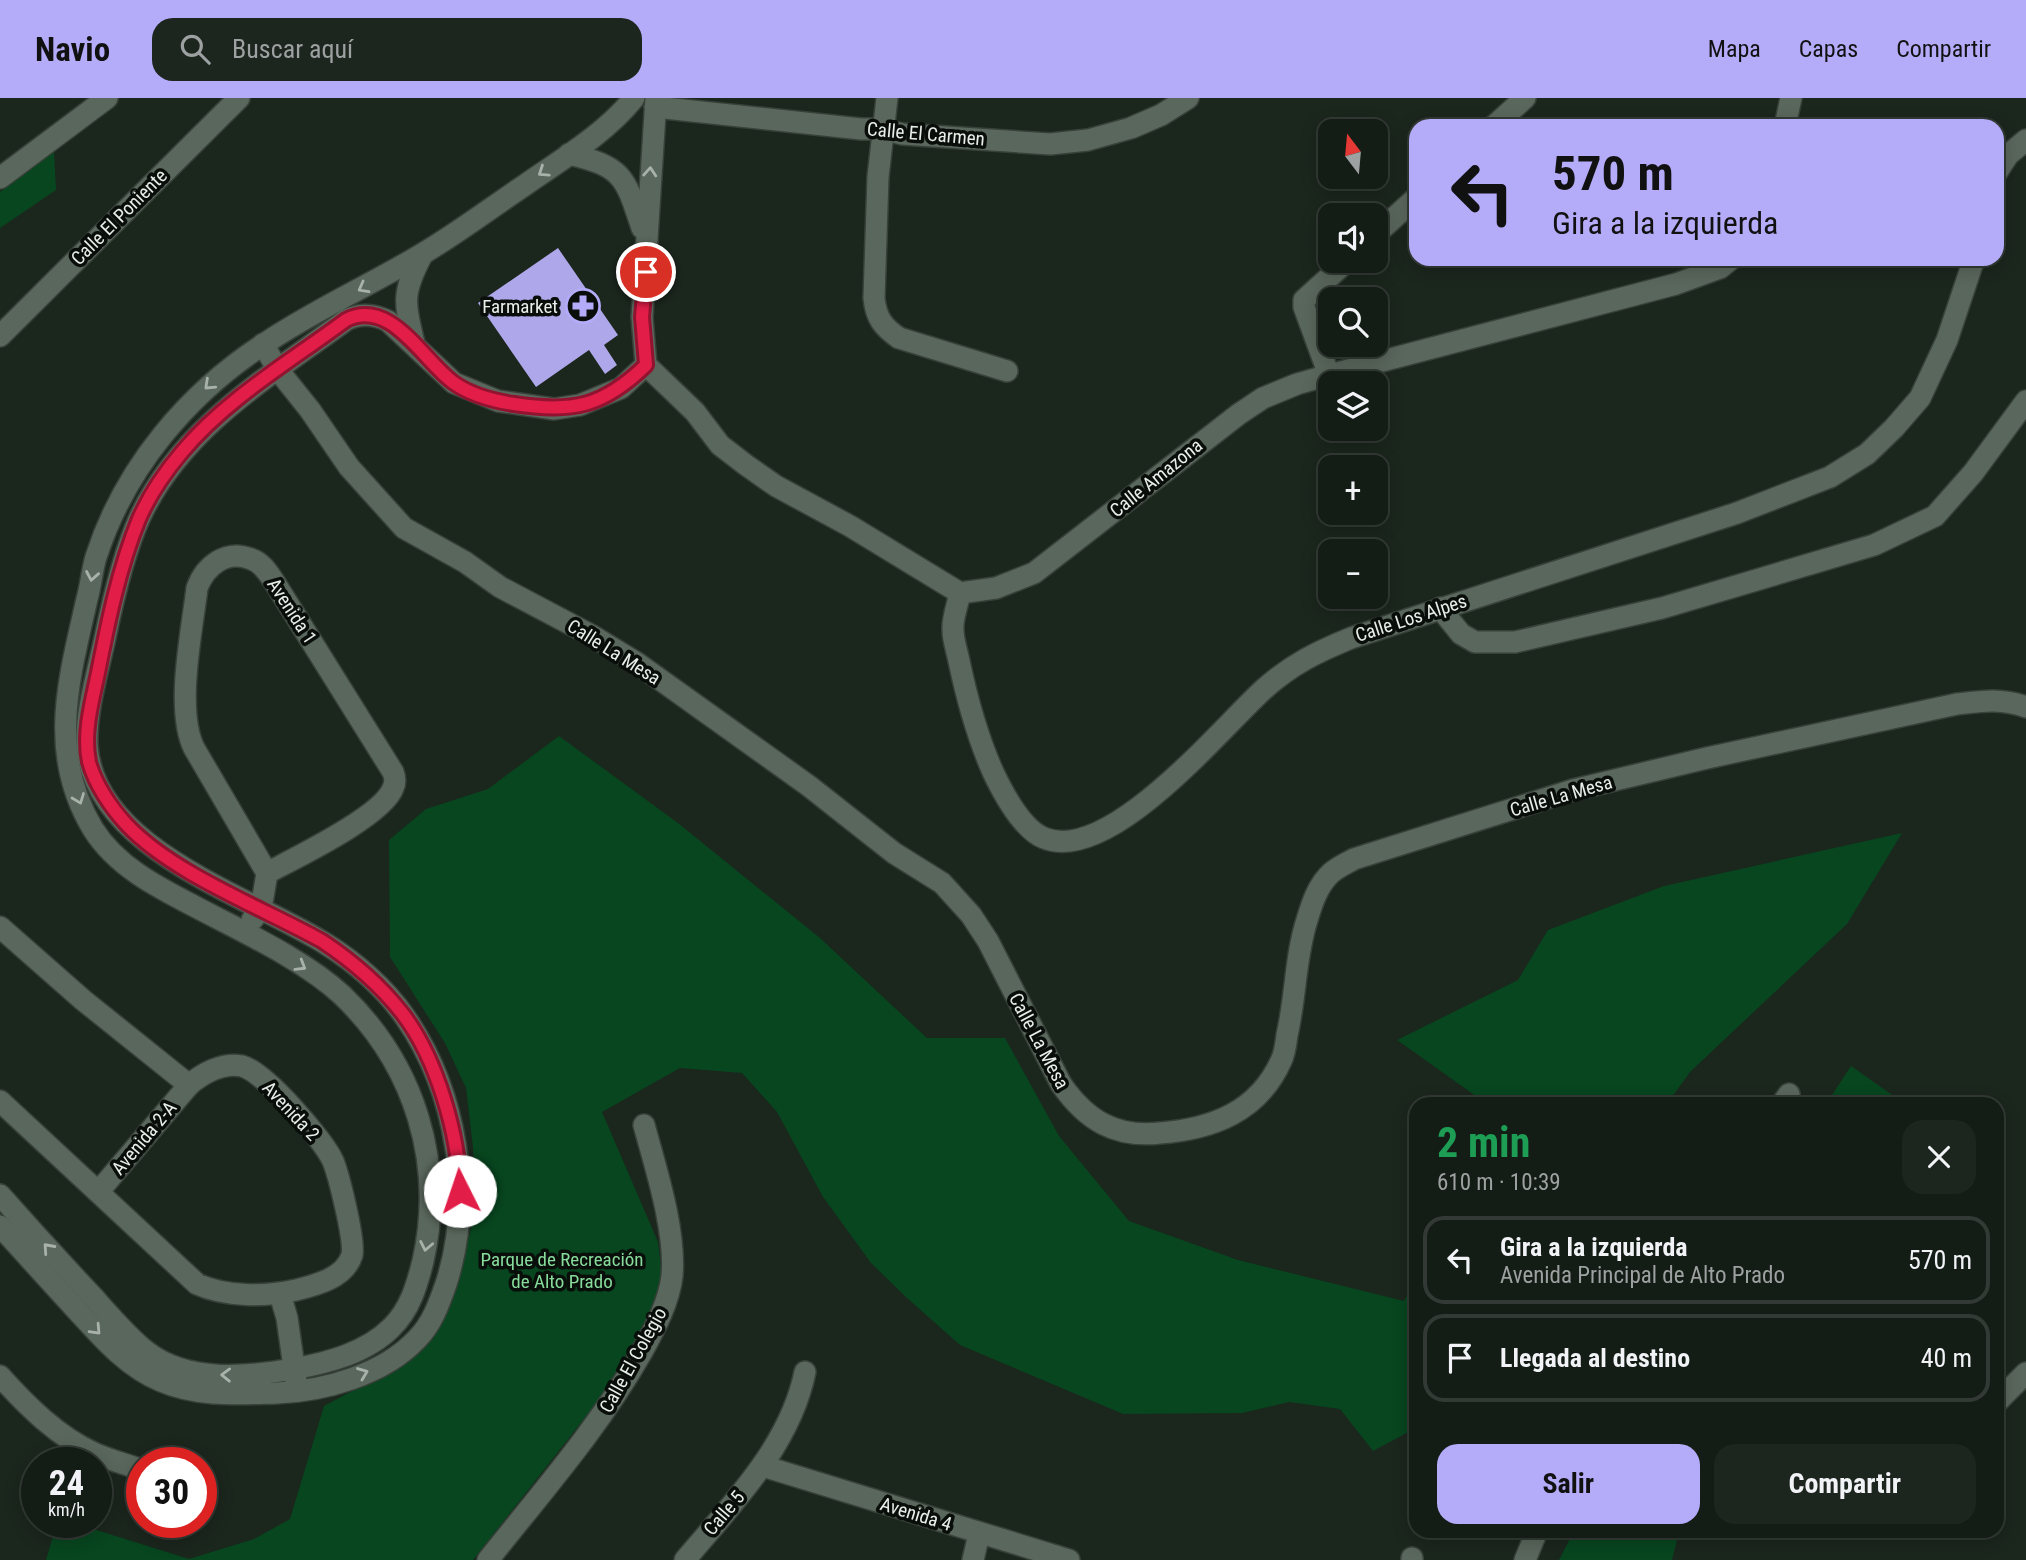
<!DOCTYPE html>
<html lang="es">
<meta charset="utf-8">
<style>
:root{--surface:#141c16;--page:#1d251f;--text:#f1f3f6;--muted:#9da1a1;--line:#333a35;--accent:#b4acf9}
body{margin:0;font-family:"Roboto Condensed",sans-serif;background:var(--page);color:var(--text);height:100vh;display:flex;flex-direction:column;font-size:26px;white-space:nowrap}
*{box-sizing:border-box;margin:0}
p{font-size:23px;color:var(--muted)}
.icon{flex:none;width:38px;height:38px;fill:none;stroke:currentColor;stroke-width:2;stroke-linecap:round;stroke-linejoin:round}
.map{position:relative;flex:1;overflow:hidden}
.side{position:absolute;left:1409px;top:999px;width:595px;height:441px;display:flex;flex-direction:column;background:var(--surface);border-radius:21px;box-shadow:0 4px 18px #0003,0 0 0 2px var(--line)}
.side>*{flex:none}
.hud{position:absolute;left:1409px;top:21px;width:595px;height:147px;border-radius:21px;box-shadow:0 4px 18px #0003,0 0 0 2px var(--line);background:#b4acf9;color:#111;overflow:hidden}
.needle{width:46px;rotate:344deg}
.fabs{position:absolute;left:1318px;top:21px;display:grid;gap:14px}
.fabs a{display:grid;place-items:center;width:70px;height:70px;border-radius:14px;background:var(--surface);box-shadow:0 4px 18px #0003,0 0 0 2px var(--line);font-size:35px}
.speed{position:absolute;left:21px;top:1349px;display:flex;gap:14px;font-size:35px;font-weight:700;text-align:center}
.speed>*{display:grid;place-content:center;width:91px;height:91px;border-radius:50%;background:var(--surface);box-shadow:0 4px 18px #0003,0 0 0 2px var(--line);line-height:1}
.speed small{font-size:18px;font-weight:400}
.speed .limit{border:10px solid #d22;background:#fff;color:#111}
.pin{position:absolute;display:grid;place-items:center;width:60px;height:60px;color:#fff;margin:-30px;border:4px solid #fff;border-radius:50%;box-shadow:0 2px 7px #0007}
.me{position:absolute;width:77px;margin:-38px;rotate:356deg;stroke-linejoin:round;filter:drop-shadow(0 0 5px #0008)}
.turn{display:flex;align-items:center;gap:24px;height:147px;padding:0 28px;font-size:32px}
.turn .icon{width:91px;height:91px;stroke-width:2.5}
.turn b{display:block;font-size:49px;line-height:60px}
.round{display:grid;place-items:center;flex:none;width:74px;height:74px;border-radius:21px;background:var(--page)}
.overview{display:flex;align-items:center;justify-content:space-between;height:119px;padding:0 28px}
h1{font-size:42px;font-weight:700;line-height:52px;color:#1e9e55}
.button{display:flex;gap:14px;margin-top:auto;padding:14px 28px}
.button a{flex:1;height:80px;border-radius:21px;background:var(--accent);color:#111;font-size:28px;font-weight:700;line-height:80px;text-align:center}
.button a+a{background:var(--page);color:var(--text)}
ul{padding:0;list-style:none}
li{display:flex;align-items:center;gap:21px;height:88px;margin:0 14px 10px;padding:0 14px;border:4px solid var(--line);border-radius:21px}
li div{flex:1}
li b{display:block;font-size:26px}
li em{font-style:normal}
header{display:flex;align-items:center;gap:42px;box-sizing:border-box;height:98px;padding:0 35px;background:var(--accent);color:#111}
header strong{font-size:33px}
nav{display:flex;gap:38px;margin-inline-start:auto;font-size:24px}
.search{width:490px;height:63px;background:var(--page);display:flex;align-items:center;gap:18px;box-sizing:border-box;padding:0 24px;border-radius:21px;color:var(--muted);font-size:26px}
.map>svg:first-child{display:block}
.green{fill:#07461f}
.building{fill:#aea7e9}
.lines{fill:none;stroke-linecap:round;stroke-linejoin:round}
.street-casing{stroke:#374039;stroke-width:24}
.street{stroke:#5a675c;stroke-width:21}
.oneway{stroke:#a8b2aa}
.route-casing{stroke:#92132f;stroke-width:18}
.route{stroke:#e11d48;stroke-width:12}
.labels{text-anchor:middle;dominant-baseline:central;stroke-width:7;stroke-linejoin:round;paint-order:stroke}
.street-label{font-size:19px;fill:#e8efe9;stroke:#090e0a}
.poi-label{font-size:19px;fill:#e8efe9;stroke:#090e0a;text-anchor:end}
.park-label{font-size:19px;fill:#87dc9b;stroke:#090e0a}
</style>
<header>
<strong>Navio</strong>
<div class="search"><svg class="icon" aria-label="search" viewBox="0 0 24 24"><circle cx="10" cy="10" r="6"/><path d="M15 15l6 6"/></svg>Buscar aquí</div>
<nav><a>Mapa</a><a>Capas</a><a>Compartir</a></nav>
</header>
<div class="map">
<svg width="2026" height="1462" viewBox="0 0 2026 1462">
<rect width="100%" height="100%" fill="#1b261d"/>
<g class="green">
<polygon points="54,53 56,92 0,130 0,94"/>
<polygon points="559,638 678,725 820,840 927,940 1005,940 1059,1038 1129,1123 1238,1162 1404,1203 1416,1180 1416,1330 1373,1353 1340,1311 1289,1304 1242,1315 1123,1316 960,1247 907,1200 871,1165 823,1099 777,1014 742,975 680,970 602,1014 658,1144 662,1176 652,1215 613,1284 473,1462 46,1462 57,1425 74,1425 189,1461 254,1441 290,1421 324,1308 397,1269 435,1232 457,1189 475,1114 473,1049 466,990 445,945 390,859 389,742 426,711 488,691"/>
<polygon points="1902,735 1847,826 1690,974 1667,1006 1487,1006 1397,942 1518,882 1548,832 1664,788"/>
<polygon points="1851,968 1905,1006 1826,1006"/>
<polygon points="1574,1433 1686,1433 1677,1442 1672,1462 1559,1462"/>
</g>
<polygon class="building" points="558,150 618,237 604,247 617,267 605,276 589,252 536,289 478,205"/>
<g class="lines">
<g class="street-casing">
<g id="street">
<path d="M 887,0 L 878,79 L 874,200 C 876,220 883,229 899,240 L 1007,273"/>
<polyline points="655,9 861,31 883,31 902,36 1050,46 1088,42 1131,30 1161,17 1188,0"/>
<polyline points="1494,28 1525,0"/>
<polyline points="1785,28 1791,0"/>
<path d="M 569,56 C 624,69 625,79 642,130"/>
<polyline points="1997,74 2008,57 2026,42"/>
<polyline points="0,80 107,0"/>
<polyline points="1376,136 1416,100"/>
<polyline points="0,238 239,0"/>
<path d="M 414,245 C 404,203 402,195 422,157"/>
<path d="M 263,246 L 278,272 L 310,312 L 349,369 L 404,430 L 465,464 L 500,489 L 591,537 L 637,565 L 809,688 L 894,755 L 942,785 L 971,817 L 988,843 L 1061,986 C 1086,1022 1115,1040 1160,1035 C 1212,1031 1258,1014 1281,963 C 1285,955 1286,945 1287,937 C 1296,899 1295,859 1307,822 C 1312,805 1318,787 1331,775 C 1338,769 1347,765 1354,761 L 1573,692 L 1707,660 L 1957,606 C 1982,603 2002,600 2026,609"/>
<polyline points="646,267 695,314 720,347 746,367 776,388 850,428 960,495 996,490 1034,475 1239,316 1263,300 1297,286 1329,277 1676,186 1720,170 1731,161"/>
<polyline points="1329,277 1304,209 1304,202 1347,163"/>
<path d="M 960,495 C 958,506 952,520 953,532 C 953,542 957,553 959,563 C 967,601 977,638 993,674 C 1003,695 1022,731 1044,740 C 1109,767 1221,630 1264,591 C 1292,566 1317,554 1351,540 L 1737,415 L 1830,379 L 1867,356 L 1894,330 L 1920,300 L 1947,242 L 1974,161"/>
<polyline points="1440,510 1461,536 1475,544 1515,544 1662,510 1874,447 1935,418 1973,375 2026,303"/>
<path d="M 252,822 L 261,811 L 267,775 L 194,650 C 175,611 192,533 197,490 C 205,468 226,451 251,461 C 262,464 269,476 275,485 L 393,674 C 395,679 396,684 393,690 C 383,718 295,760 267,775"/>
<path d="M 0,829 L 83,902 L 189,987 C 203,975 223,964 242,968 C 265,974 323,1041 333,1063 C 339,1078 355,1142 352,1157 C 345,1180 316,1187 296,1192 C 265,1199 226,1199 197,1186 L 0,1003"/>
<polyline points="1782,1006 1789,996"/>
<polyline points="99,1093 189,987"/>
<path d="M 0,1097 C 31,1132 63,1167 95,1201 C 111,1219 128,1239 147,1254 C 188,1285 246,1279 293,1271 C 327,1265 366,1255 391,1230 C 410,1212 417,1187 423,1163 C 445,1065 415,967 342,897 C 303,861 241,833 194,808 C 157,789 116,768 93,731 C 47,655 69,581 87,501 C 91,487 92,472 96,459 C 125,369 189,294 267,244 C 315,212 368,188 417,159 C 454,138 489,111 525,87 C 562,61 605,36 634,0"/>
<path d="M 0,1128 C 24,1154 48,1181 73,1208 C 99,1236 125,1268 161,1283 C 198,1299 238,1296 277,1295 C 324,1293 383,1277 417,1241 C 432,1226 439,1206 446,1186 C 474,1099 457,994 405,919 C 385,890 355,864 326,846 C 252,799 92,751 87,646 C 86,612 98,573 105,540 C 113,501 124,454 140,419 C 182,329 270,278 346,222 C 360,215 374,216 388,223 L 454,285 L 498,303 L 554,311 L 580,307 L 621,290 L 646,267 L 642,219 L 656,0"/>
<polyline points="280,1196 287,1220 296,1283"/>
<path d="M 0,1278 C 26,1307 58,1339 94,1355 C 109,1362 126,1366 142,1372"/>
<polyline points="1997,1304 2026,1275"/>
<polyline points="763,1368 1069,1462"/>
<polyline points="1412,1460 1412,1462"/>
<path d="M 488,1462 C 542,1394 600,1328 643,1252 C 655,1230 669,1204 672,1178 C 676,1133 656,1071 644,1027"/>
<path d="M 685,1462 C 732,1406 790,1348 805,1274"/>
<polyline points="973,1462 979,1436"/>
<polyline points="1525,1462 1537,1433"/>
</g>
</g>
<use href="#street" class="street"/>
</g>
<defs><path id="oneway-chevron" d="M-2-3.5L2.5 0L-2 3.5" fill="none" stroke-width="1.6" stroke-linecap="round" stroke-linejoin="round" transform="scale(1.75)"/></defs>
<g class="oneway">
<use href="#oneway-chevron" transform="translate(543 74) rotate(146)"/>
<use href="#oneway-chevron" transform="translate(650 74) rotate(-86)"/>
<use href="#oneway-chevron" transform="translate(363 190) rotate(151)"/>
<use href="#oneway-chevron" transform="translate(209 287) rotate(137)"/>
<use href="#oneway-chevron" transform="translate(92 478) rotate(100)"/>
<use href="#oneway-chevron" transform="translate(79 701) rotate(69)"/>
<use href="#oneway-chevron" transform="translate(301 868) rotate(31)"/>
<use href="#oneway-chevron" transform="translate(426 1148) rotate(101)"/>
<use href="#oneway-chevron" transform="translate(48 1150) rotate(-132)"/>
<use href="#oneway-chevron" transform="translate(96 1232) rotate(47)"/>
<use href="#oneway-chevron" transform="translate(363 1275) rotate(-21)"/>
<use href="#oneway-chevron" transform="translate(226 1277) rotate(-179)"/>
</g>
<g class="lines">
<g class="route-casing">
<path id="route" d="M 460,1093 C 459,1038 437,960 402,915 C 380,887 352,863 322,843 C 263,810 173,776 127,727 C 111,710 95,686 89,664 C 83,635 92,603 98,575 C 108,524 119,470 139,421 C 149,398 165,374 182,354 C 226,301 291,263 346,222 C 391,199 423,263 454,285 C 471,297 494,303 514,306 C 572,315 603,309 646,267 L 642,219 L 646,174"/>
</g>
<use href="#route" class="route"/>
</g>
<defs>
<g id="pharmacy-ring" transform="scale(1.75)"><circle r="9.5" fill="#090e0a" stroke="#b4acf9" stroke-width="1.5"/><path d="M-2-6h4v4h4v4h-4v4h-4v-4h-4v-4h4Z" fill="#b4acf9"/></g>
</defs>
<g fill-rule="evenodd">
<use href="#pharmacy-ring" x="583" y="208"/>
</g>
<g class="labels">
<g class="street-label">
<text transform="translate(926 36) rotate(5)">Calle El Carmen</text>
<text transform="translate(119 119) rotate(-45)">Calle El Poniente</text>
<text transform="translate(1156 380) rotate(-39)">Calle Amazona</text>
<text transform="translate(292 513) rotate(57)">Avenida 1</text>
<text transform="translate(1411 520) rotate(-18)">Calle Los Alpes</text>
<text transform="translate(614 554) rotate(32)">Calle La Mesa</text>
<text transform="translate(1561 698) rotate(-16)">Calle La Mesa</text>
<text transform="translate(1039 943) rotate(62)">Calle La Mesa</text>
<text transform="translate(291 1013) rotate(47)">Avenida 2</text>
<text transform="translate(144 1040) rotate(-50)">Avenida 2-A</text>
<text transform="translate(633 1262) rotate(-61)">Calle El Colegio</text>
<text transform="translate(724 1415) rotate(-50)">Calle 5</text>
<text transform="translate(916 1416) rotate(17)">Avenida 4</text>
</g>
<g class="poi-label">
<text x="558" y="208">Farmarket</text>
</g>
<g class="park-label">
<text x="562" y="1161">Parque de Recreación<tspan x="562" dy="22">de Alto Prado</tspan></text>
</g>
</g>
</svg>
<div class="fabs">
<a><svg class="needle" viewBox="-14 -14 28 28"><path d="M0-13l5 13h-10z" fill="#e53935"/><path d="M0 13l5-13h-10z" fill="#9da1a1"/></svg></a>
<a><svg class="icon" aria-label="sound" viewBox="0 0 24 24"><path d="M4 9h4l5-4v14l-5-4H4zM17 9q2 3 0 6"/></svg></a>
<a><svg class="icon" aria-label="search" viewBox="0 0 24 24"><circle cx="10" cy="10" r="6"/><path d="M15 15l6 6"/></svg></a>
<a><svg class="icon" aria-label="layers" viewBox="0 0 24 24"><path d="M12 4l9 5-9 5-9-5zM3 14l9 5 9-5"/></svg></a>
<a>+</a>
<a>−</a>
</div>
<div class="speed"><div>24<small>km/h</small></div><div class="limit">30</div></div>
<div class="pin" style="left:646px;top:174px;background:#d93025"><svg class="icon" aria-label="arrive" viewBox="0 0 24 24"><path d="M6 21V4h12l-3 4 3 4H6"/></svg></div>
<svg class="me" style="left:460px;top:1093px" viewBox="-20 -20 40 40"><circle r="19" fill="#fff"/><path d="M0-13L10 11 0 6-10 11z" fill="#e11d48"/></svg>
<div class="hud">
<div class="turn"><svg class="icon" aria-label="left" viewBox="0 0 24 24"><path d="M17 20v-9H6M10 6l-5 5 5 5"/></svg><div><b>570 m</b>Gira a la izquierda</div></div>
</div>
<section class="side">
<div class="overview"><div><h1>2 min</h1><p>610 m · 10:39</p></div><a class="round"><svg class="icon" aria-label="close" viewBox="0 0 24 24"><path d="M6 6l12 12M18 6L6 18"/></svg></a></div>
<ul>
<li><svg class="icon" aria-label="left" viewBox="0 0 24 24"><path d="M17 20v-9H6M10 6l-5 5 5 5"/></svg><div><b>Gira a la izquierda</b><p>Avenida Principal de Alto Prado</p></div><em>570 m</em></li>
<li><svg class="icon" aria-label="arrive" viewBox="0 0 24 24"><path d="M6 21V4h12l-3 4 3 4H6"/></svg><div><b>Llegada al destino</b></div><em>40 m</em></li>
</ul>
<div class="button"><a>Salir</a><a>Compartir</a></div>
</section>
</div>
